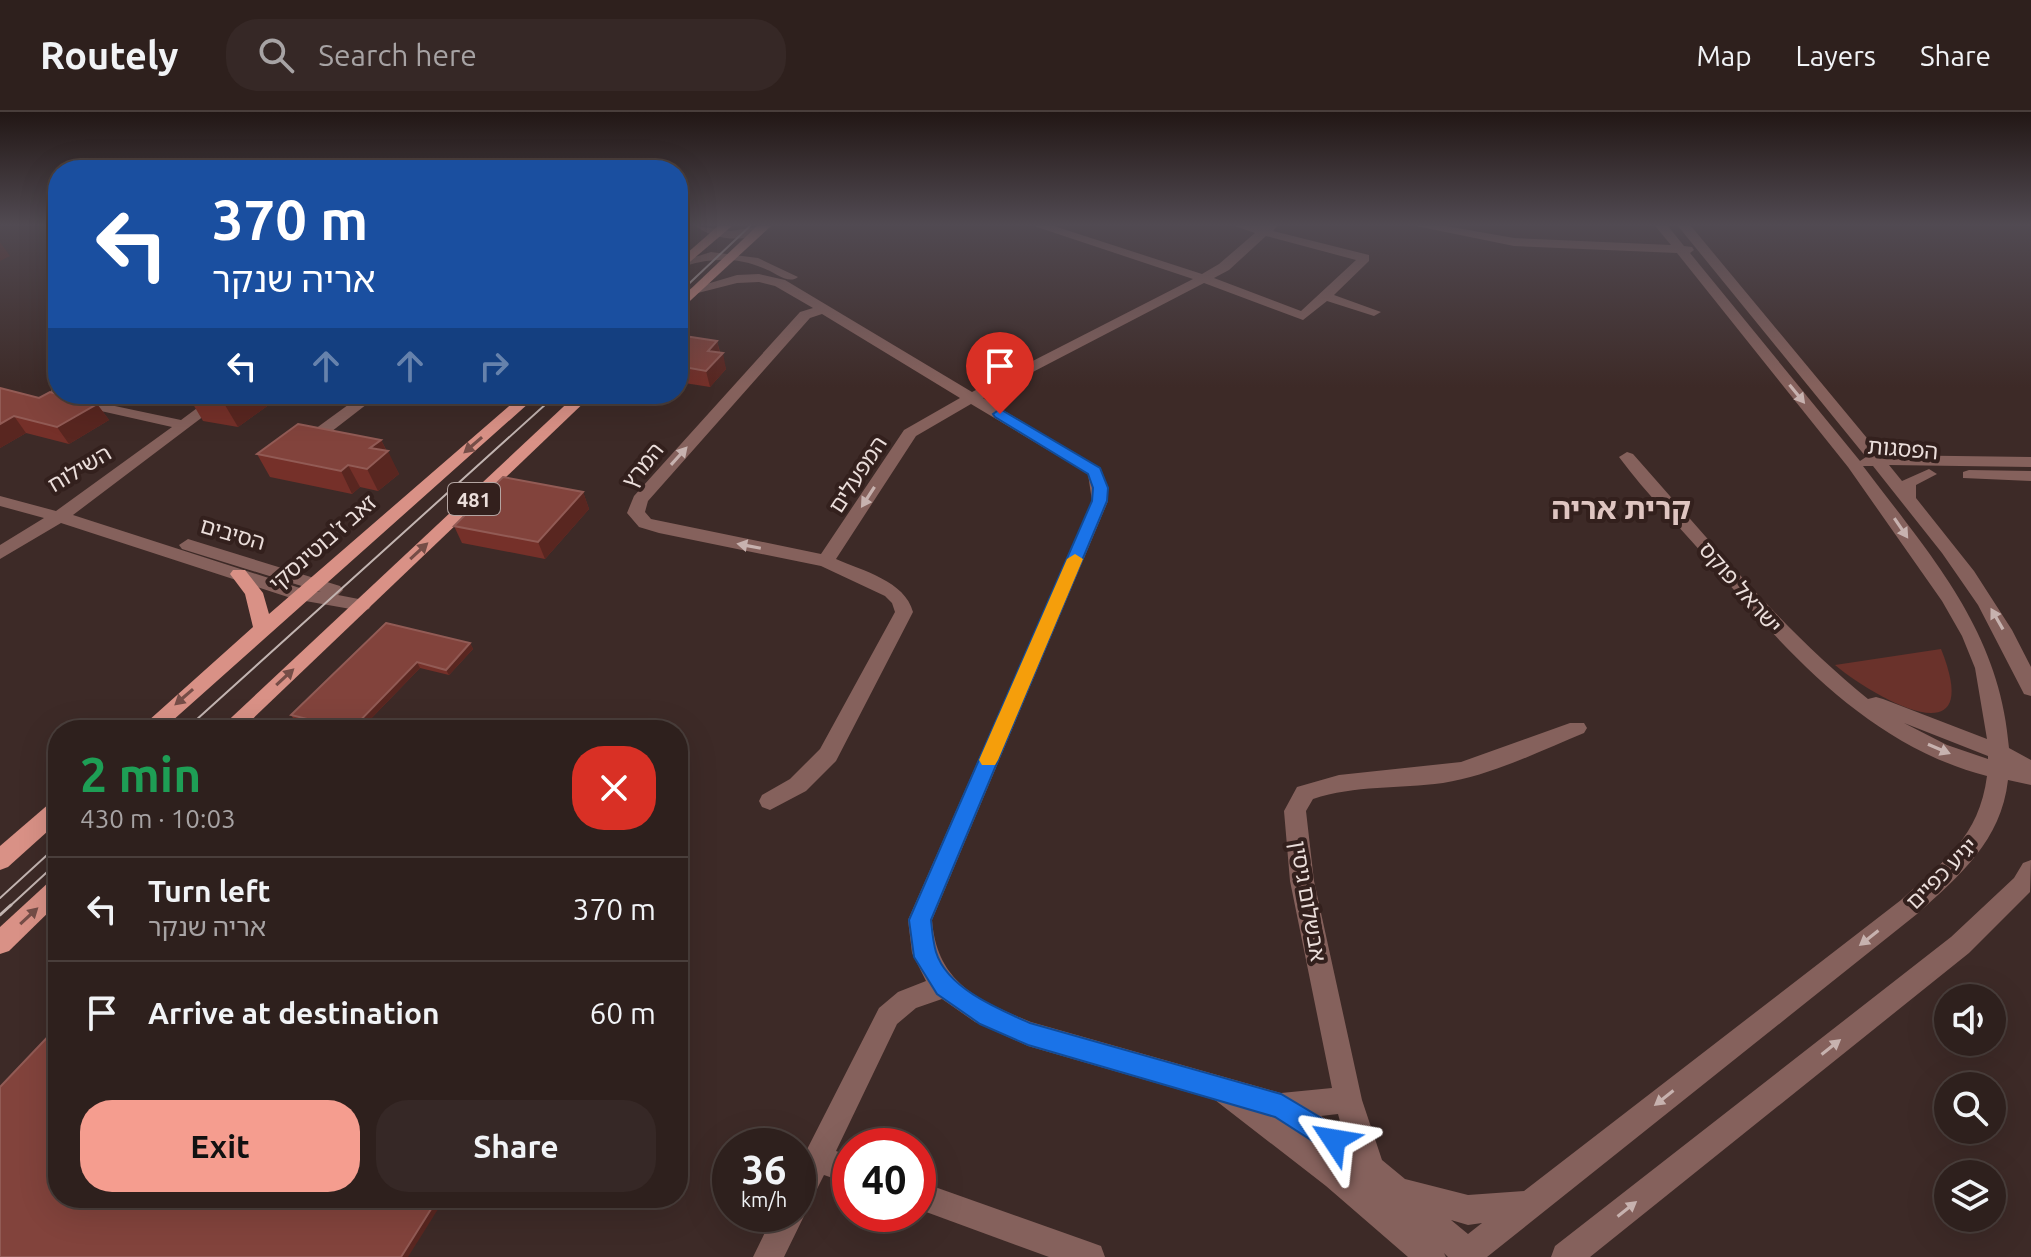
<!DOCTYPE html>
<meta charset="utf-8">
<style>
:root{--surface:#2e201d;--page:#362826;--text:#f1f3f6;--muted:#a7a3a4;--line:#493e3b;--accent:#f59d8f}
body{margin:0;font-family:Ubuntu,"Noto Sans Hebrew",sans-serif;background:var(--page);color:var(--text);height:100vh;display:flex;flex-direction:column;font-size:30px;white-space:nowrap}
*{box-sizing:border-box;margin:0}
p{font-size:26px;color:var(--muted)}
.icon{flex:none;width:44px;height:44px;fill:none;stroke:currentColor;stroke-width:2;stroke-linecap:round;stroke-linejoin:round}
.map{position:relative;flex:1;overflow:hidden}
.panel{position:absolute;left:48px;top:608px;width:640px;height:488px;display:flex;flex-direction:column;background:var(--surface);border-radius:32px;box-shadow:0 8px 32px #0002,0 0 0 2px var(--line)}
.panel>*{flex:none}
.top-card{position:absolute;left:48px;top:48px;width:640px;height:244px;border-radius:32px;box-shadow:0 8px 32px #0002,0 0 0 2px var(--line);background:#1a4fa0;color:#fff;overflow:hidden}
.tools{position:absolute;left:1934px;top:872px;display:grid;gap:16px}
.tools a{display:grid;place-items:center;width:72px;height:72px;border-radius:50%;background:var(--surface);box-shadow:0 8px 32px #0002,0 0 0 2px var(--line);font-size:40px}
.speed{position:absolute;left:712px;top:1016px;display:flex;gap:16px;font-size:40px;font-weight:700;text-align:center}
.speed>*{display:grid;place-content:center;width:104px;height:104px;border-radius:50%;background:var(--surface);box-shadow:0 8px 32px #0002,0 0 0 2px var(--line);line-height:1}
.speed small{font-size:20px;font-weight:400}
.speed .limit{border:12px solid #d22;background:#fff;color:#111}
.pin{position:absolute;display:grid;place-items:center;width:68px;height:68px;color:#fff;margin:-82px -34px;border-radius:50% 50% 50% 0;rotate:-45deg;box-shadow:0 0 8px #0007}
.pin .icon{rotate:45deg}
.me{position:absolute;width:88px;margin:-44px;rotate:303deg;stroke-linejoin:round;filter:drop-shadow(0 0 6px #0008)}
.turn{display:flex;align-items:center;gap:28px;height:168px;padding:0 32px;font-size:36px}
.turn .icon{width:104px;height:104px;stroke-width:2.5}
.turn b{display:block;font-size:56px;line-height:68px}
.lanes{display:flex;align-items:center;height:76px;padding:0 32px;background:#0003;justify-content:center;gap:40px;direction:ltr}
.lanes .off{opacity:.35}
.round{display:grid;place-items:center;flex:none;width:84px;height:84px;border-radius:32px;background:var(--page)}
.overview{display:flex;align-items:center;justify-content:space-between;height:136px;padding:0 32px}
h1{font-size:48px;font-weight:700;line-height:60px;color:#1e9e55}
.button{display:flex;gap:16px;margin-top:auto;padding:16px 32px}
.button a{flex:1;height:92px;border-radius:32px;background:var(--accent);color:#111;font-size:32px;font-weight:700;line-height:92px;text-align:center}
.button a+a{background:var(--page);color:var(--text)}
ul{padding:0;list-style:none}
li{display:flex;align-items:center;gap:24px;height:104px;padding:0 32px;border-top:2px solid var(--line)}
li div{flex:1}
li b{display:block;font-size:30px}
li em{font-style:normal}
header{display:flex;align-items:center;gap:48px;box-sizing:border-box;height:112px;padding:0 40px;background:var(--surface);border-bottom:2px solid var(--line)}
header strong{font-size:38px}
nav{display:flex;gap:44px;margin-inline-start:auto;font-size:28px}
.search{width:560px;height:72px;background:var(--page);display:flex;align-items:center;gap:20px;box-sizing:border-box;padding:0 28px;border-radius:32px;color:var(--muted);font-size:30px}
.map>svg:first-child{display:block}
.green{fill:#6a322b}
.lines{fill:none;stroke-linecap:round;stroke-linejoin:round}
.minor{fill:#85615c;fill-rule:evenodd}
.major{fill:#d99186;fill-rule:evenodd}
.tram-far1{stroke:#c2b4b1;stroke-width:2}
.tram{stroke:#c2b4b1;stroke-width:3}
.wall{fill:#753029}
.shaded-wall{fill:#592620}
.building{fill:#82433c;stroke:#925b55;stroke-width:2}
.oneway{fill:#c7b2af}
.oneway2{fill:#754d47}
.route{fill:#1a73e8;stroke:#114b97;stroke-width:2}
.slow{fill:#f59e0b}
.labels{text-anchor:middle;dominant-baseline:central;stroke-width:8;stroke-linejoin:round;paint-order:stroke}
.shield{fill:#33201d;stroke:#b4a5a2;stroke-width:2}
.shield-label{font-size:20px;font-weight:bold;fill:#ebdedb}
.street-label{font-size:22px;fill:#ebdedb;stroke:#33201d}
.district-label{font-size:30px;font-weight:bold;fill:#dfc5c1;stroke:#33201d}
</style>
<header>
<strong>Routely</strong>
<div class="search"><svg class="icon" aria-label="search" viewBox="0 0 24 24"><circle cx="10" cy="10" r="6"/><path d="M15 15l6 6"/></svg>Search here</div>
<nav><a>Map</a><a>Layers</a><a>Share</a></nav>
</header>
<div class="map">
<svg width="2031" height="1145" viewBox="0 0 2031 1145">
<rect width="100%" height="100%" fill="#3d2a27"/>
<path class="green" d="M 1941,537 C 1986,649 1876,587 1835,553 Z"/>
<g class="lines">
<g class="minor">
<path d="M 696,114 L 731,119 L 762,114 L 767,118 C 747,131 715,129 696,114 Z"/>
<path d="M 1034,114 L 1054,114 L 1202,162 L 1219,152 L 1255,121 L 1235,114 L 1277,114 L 1273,119 L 1369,143 L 1369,149 L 1334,183 L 1381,200 L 1374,204 L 1327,189 L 1303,208 L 1204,171 L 983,286 L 1101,357 L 1108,376 L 1108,389 L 932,808 C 937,871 978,888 1031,910 L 1281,981 L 1332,976 L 1290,769 L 1284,699 L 1297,675 L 1339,663 L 1461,650 L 1570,611 L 1584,611 L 1587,616 L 1584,621 C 1538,640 1492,663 1443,671 C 1399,677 1355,673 1313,687 L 1306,699 L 1314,769 L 1362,988 L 1382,1048 L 1405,1067 L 1468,1083 L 1524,1079 L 1901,788 C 1944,749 1979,725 1987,664 C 1864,632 1782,534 1703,442 C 1675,410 1644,379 1619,345 L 1627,340 L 1633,342 C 1708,426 1780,516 1868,587 L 1876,585 L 1883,587 L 1987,627 L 1975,556 L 1962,524 L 1942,489 L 1848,355 L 1677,141 L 1514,134 L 1416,114 L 1446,114 L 1514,126 L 1671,133 L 1655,114 L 1668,114 L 1684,134 L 1692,135 L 1694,138 L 1690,141 L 1860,349 L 1866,345 L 1678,114 L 1691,114 L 1881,343 L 2031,345 L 2031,355 L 1889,353 L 1902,369 L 1929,357 L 1937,362 L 1916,373 L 1916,386 L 1974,459 L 2012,518 L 2031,555 L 2031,584 L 2024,582 L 1978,493 L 1942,441 L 1873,354 L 1863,354 C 1931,444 2000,519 2009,636 L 2031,648 L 2031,673 L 2008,668 C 2001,729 1960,763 1917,802 L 1487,1145 L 1448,1145 L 1444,1141 L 1446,1145 L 1408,1145 L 1326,1074 L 1215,988 L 1028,934 L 975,910 L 942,887 L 916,896 L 897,912 L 836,1039 L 850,1044 L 850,1072 L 824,1063 L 808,1095 L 803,1097 L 805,1102 L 784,1145 L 753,1145 L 774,1102 L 798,1102 L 798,1055 L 879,896 L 898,880 L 926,869 L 912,841 L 908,808 L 1092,389 L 1088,362 L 971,292 L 916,324 L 836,447 C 863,459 905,469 913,500 L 836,649 L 806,679 L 770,698 L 762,695 L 759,689 L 762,683 L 790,667 L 820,637 L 895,500 L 892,491 L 885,484 L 821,454 L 659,421 L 639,415 L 627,401 L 634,384 L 800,200 L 813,196 L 775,174 L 759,170 L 737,171 L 690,183 L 690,177 L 737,163 L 759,162 L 785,168 L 972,280 L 1193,167 ZM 1266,124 L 1356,148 L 1301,199 L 1214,166 L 1229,158 ZM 822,202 L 960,286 L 904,318 L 821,442 L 651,407 L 645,400 L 648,389 L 810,206 ZM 1904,611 L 1988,644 L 1988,647 L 1947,633 ZM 1338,1002 L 1342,1017 L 1321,1004 ZM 1451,1108 L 1468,1113 L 1482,1111 L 1468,1122 Z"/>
<path d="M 711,140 L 758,146 L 798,165 C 788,173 775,160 763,156 C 736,145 712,146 685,154 L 679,150 Z"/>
<polygon points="58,273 58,282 181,308 216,282 233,282 73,403 303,477 321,480 182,437 179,433 188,427 340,474 343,478 338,483 369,489 371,493 369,497 362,499 294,487 61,411 0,447 0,433 44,406 0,394 0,384 56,399 172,315 52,288 51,277"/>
<polygon points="363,282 380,282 327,323 315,323 315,317"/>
<polygon points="1969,358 2031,359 2031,369 1963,366 1963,360"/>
<polygon points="2031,748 2030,780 1969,841 1590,1145 1551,1145 1555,1134 1951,825 2014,766 2023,751"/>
<polygon points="918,1069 1090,1130 1101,1134 1105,1145 1049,1145 918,1097"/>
</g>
<g class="major">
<polygon points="718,114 732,114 678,160 678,149"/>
<polygon points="757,114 771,114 678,200 678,189"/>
<polygon points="523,282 539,282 162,618 138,618 253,515 245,482 230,462 233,458 245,458 263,481 269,502"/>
<polygon points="577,282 593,282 241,618 218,618"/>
<polygon points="58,688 58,710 8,755 0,758 0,734 50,691"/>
<polygon points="58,766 58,791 9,839 0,842 0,815 50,769"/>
</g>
<g class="tram-far1">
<polyline points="678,182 750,114"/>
<polyline points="185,618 557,282"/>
<polyline points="0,786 58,733"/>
<polyline points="9,795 58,750"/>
</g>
<polyline class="tram" points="0,803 11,793"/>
</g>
<g class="wall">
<polygon points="678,223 717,229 720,240 726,257 710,275 678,270"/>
<polygon points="0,276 39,286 97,292 109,308 69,332 26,321 0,336"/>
<polygon points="187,282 284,282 238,315 203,309"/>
<polygon points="381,328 399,362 378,379 360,375 352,382 270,365 257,342"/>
<polygon points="583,380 589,397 545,447 462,431 454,414"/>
<polygon points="386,511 470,531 473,537 449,563 420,556 360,618 329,618 295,609 291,603"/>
</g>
<g class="shaded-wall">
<polygon points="0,130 10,144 0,149"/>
<polygon points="717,229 720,243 723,241 726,257 710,275 706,259 708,239"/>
<polygon points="221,282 284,282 238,315 219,283"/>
<polygon points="97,292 109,308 69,332 57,315"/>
<polygon points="14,304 26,321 0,336 0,312"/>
<polygon points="381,328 387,340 388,339 399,362 378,379 367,357 370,336"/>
<polygon points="348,353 360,375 352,382 341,359"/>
<polygon points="583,380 589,397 545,447 538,430"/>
<polygon points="470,531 473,537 449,563 446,558"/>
<polygon points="417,550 420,556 360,618 351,618"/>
<polygon points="438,1086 445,1086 408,1145 401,1145"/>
</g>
<g class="building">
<polygon points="678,223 717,229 708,239 723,241 706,259 678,254"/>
<polygon points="0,276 39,286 50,280 97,292 57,315 14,304 0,312"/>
<polygon points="298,312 381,328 370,336 388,339 367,357 348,353 341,359 257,342"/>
<polygon points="503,365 583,380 538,430 454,414"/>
<polygon points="386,511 470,531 446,558 417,550 351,618 291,603"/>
<polygon points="58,914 58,1086 438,1086 401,1145 0,1145 0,975"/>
</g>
<defs><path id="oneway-solid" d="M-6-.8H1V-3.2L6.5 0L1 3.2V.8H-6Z" transform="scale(2)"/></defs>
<g class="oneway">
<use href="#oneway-solid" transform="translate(1797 282) rotate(51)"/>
<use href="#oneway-solid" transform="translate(679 344) rotate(-48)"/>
<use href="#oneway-solid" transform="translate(868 385) rotate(123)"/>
<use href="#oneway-solid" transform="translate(1901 416) rotate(56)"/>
<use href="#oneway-solid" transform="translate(749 434) rotate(-169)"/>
<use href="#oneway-solid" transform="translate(1997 507) rotate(-120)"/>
<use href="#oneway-solid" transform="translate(1939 637) rotate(23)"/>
<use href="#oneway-solid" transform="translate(1869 826) rotate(142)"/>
<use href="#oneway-solid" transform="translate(1831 935) rotate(-38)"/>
<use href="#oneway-solid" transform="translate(1664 986) rotate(142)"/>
<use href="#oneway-solid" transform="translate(1627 1097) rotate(-38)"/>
</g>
<g class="oneway2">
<use href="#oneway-solid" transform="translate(473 333) rotate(139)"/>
<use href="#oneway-solid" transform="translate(419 439) rotate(-43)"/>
<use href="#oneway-solid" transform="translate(285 565) rotate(-43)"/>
<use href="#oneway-solid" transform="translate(184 585) rotate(139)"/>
<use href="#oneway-solid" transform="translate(29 804) rotate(-43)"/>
</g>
<linearGradient id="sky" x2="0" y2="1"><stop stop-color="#221715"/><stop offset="0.41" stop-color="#514a52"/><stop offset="1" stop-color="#514a52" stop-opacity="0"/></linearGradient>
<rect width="2031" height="275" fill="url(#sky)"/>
<path class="route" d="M 1000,297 L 1100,356 L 1108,376 L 1107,389 L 931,808 C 932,818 933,830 936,840 C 947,876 998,897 1030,911 L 1281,982 L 1343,1019 L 1346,1028 L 1343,1037 L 1334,1040 L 1325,1037 L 1275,1005 L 1028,933 L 980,912 L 937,882 L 914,845 L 909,808 L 1092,389 L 1093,376 L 1088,362 L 995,305 L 993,302 Z"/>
<polygon class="slow" points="1075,442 1083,447 998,648 995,653 982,653 979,648 1067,447"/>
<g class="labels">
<rect class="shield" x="448" y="371" width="52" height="32" rx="6"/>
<g class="shield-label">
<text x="474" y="387">481</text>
</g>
<g class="street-label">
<text transform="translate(1903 336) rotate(5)">הפסגות</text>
<text transform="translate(642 353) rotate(-51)">המרץ</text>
<text transform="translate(79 356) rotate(-31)">השילוח</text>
<text transform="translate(857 362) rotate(-57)">המפעלים</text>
<text transform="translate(233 421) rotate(16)">הסיבים</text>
<text transform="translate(322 430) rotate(-41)">זאב ז'בוטינסקי</text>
<text transform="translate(1741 475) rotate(49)">ישראל פוקס</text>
<text transform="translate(1941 761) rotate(-45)">יגיע כפיים</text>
<text transform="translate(1309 789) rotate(80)">אבשלום גיסין</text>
</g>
<g class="district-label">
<text x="1621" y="396">קרית אריה</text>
</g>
</g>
</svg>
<div class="tools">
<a><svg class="icon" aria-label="sound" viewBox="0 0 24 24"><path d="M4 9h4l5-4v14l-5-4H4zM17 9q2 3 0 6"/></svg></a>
<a><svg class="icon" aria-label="search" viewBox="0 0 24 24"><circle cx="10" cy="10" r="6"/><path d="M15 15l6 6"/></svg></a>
<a><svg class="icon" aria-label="layers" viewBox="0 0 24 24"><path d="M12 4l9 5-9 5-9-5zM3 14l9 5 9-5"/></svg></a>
</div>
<div class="speed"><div>36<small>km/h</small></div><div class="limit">40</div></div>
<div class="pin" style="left:1000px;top:302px;background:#d93025"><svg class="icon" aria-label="arrive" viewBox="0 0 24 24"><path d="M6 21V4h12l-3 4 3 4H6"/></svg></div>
<svg class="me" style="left:1334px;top:1028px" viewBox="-20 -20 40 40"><path d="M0-17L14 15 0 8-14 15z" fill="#1a73e8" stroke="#fff" stroke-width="4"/></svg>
<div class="top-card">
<div class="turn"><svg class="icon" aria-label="left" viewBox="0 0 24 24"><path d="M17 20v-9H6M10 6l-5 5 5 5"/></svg><div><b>370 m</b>אריה שנקר</div></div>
<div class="lanes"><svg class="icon" aria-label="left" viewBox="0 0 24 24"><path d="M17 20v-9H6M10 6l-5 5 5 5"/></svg><svg class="icon off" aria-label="ahead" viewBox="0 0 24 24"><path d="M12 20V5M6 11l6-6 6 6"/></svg><svg class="icon off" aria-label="ahead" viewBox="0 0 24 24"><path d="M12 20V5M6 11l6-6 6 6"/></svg><svg class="icon off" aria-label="right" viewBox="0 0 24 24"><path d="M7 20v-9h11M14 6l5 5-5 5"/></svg></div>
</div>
<section class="panel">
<div class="overview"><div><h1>2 min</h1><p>430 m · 10:03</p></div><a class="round" style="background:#d93025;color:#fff"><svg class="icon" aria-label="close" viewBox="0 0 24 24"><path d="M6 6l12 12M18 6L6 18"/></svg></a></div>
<ul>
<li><svg class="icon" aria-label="left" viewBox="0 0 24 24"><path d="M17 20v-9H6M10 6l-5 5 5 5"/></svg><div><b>Turn left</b><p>אריה שנקר</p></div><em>370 m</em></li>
<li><svg class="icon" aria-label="arrive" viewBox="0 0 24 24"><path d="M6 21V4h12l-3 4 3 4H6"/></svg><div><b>Arrive at destination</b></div><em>60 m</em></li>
</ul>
<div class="button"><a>Exit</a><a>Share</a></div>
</section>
</div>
